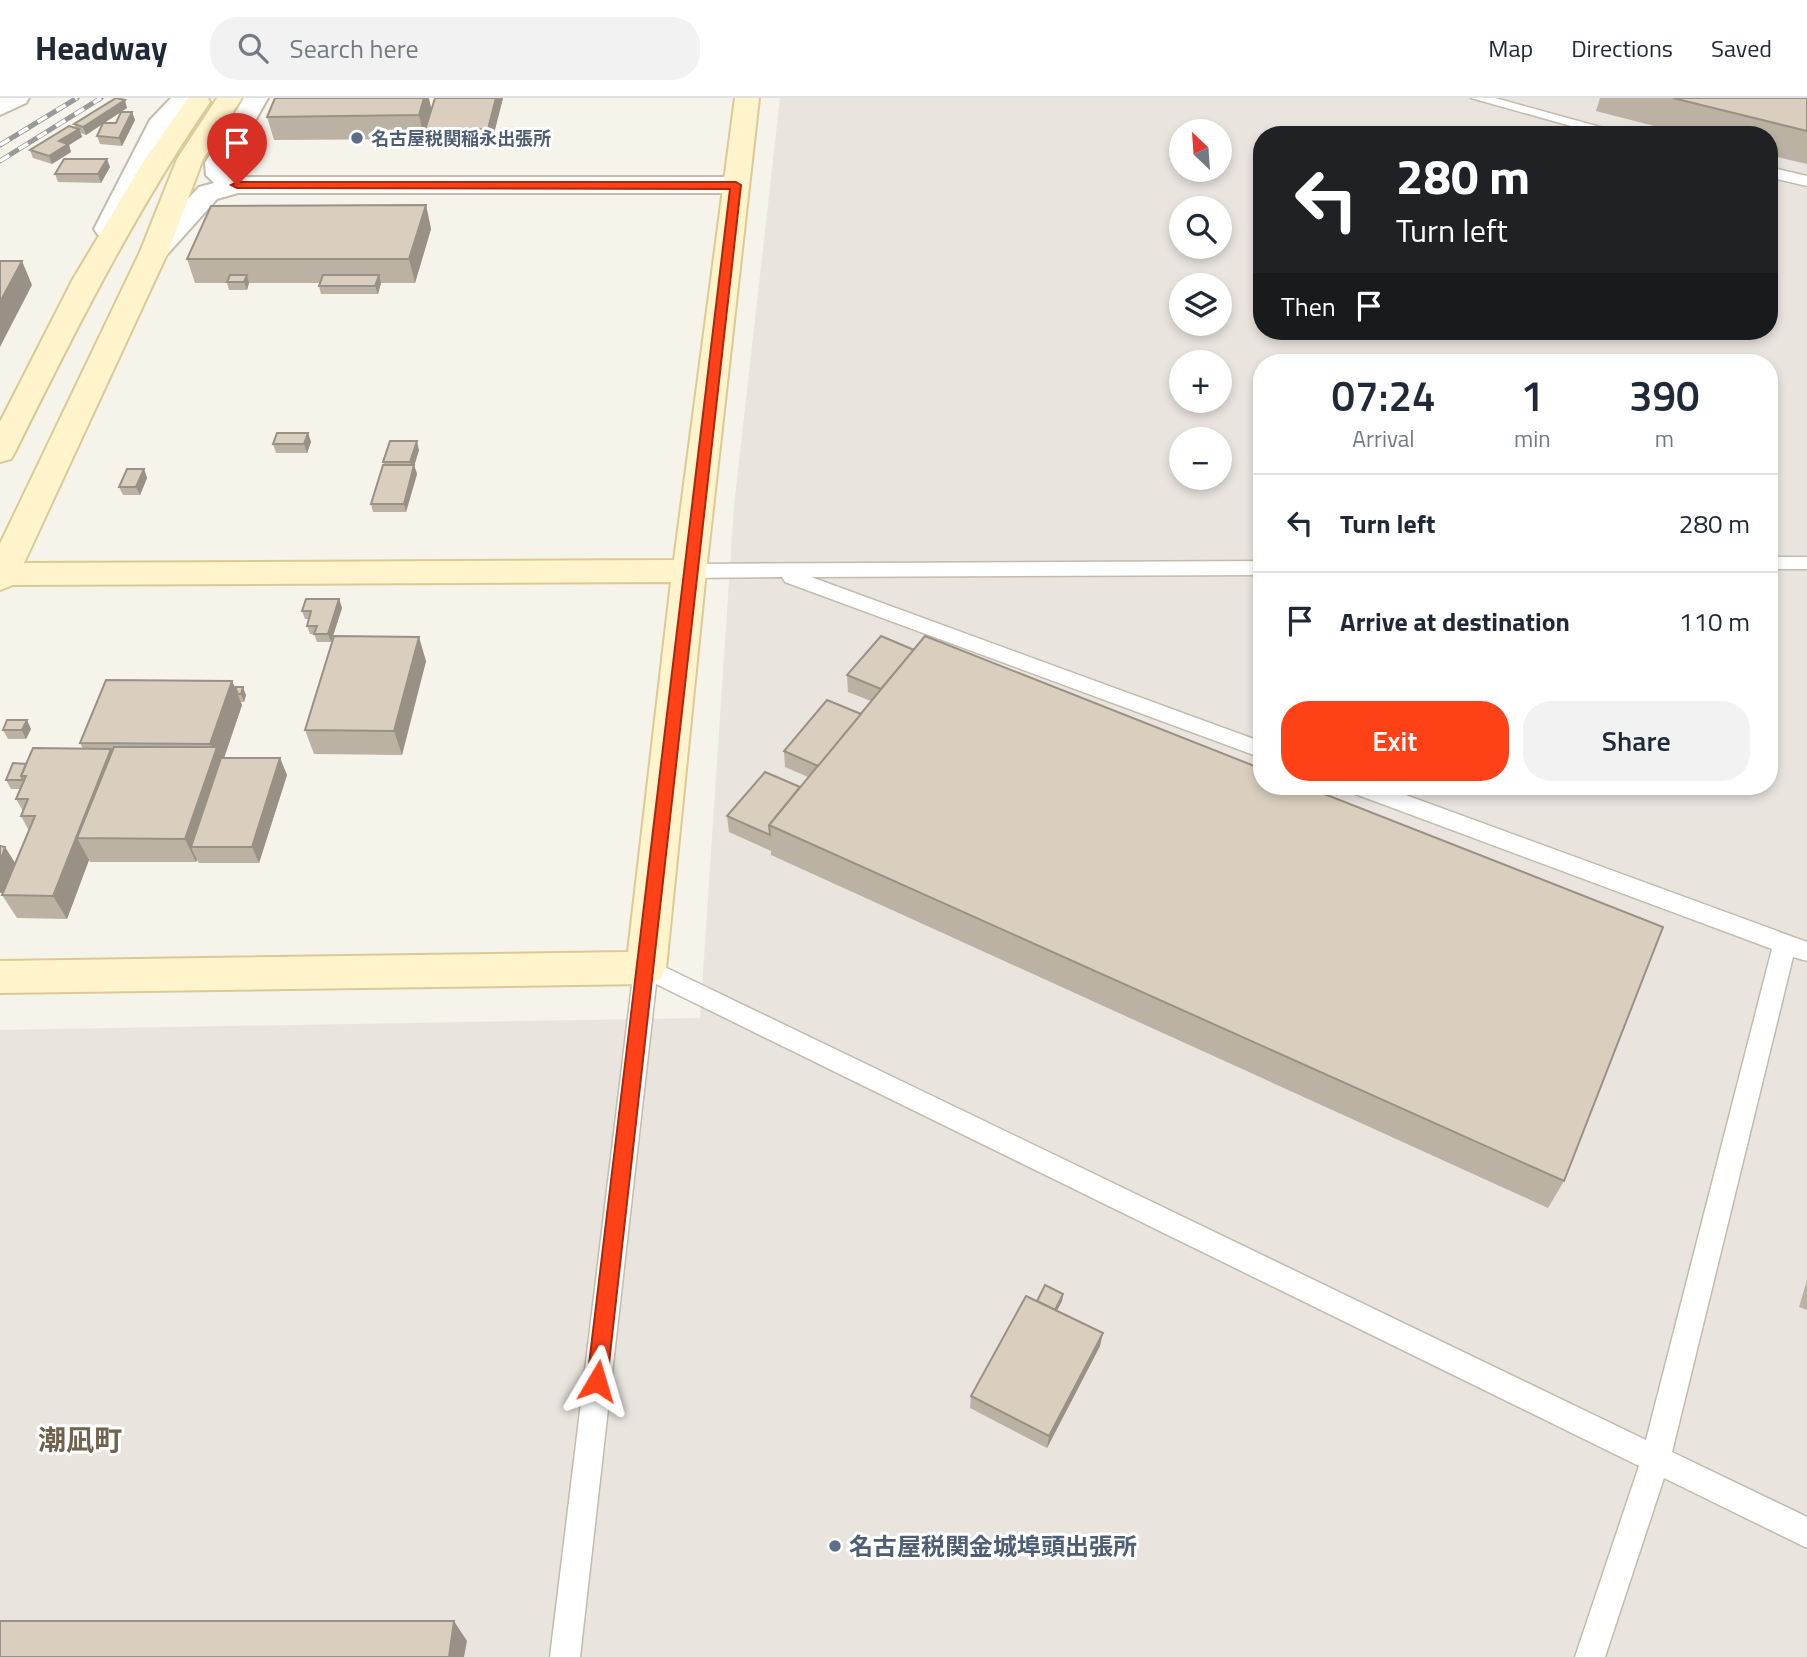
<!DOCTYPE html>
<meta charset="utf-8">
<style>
:root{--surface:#fff;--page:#f2f2f3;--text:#1f2937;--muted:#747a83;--line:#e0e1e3;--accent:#ff4118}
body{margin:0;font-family:"Titillium Web","Noto Sans JP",sans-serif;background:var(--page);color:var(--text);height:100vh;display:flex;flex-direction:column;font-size:26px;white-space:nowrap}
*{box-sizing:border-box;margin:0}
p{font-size:23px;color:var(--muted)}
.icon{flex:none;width:38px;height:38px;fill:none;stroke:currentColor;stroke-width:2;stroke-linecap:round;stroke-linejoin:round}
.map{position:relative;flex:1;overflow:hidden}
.panel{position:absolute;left:1253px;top:256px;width:525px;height:441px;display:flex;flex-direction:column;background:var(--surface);border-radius:28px;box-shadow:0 4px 10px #0003}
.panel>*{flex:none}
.banner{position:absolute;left:1253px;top:28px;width:525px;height:214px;border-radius:28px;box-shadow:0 4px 10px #0003;background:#202124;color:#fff;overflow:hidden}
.needle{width:46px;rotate:335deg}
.buttons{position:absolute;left:1169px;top:21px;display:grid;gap:14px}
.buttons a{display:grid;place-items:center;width:63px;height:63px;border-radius:50%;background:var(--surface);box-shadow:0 4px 10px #0003;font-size:35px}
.pin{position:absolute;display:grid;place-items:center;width:60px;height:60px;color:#fff;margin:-72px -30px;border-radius:50% 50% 50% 0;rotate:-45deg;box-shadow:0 0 7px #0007}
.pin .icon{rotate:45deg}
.me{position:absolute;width:77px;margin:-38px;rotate:7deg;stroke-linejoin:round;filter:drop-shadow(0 0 5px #0008)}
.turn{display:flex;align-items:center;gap:24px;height:147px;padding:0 28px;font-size:32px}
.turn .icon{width:91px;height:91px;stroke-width:2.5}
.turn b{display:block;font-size:49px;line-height:60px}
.then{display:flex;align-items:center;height:66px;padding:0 28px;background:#0003;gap:14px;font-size:26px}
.eta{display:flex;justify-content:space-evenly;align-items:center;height:119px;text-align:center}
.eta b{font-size:42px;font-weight:600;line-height:49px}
.primary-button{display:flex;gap:14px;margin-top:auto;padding:14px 28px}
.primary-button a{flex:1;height:80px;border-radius:28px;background:var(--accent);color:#fff;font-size:28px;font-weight:600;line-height:80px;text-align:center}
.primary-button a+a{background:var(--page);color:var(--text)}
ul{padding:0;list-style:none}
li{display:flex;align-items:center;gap:21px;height:98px;padding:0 28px;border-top:2px solid var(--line)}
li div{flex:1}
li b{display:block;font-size:26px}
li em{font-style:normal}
header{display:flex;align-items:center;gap:42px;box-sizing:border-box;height:98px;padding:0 35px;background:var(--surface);border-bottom:2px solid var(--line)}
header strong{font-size:33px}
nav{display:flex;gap:38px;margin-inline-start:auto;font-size:24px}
.search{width:490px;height:63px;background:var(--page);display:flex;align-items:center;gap:18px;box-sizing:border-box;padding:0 24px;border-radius:28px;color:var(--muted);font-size:26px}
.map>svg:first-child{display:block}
.industrial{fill:#e9e4de;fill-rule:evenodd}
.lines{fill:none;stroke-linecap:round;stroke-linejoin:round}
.lane-casing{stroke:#c3bbab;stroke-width:3}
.street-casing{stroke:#c3bbab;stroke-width:4}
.secondary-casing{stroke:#dbca95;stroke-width:4}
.lane{fill:#fff;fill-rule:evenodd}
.street{fill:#fff;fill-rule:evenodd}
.secondary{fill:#fff4cb;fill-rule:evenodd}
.rail-casing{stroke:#999;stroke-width:5}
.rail{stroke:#fff;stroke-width:3.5;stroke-dasharray:11;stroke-linecap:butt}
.wall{fill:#bbb2a3;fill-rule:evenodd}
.shaded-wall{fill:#999185}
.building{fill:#dacfbe;stroke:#999185;stroke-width:2}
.route{fill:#ff4118;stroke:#a62a10;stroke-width:2}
.service-dot{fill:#5c6f8a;stroke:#fff;stroke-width:2.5}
.labels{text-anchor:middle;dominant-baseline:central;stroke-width:6;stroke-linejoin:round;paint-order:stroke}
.far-service-label{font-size:18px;font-weight:bold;fill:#4e5e75;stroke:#fff;text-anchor:start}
.near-service-label{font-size:24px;font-weight:bold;fill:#4e5e75;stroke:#fff;text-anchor:start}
.near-quarter-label{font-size:28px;font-weight:bold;fill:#70624c;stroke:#fff}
</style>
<header>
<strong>Headway</strong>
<div class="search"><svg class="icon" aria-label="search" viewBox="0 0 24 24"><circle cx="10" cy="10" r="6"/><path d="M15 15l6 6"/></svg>Search here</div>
<nav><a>Map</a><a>Directions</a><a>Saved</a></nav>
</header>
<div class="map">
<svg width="1807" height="1559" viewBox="0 0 1807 1559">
<rect width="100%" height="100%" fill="#f6f3ea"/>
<path class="industrial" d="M 780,0 L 1807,0 L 1807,1559 L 0,1559 L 0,932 L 700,920 L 734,408 ZM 1181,33 L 1220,33 L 1220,72 L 1181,72 ZM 1262,37 L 1769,37 L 1769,233 L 1262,233 ZM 1181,110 L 1220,110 L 1220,149 L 1181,149 ZM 1181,187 L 1220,187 L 1220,226 L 1181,226 ZM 1181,264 L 1220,264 L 1220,303 L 1181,303 ZM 1262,264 L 1769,264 L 1769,688 L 1262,688 ZM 1181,341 L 1220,341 L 1220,380 L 1181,380 Z"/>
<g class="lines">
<g class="lane-casing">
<g id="lane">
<polygon points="1471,0 1495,0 1629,37 1603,37"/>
<polygon points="1769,69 1807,78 1807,88 1769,79"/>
<rect x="1769" y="459" width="38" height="12"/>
<polygon points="1262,463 1262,477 811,479 1262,644 1262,660 785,484 782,479 689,480 679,473 689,466"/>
<polygon points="1347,688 1381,688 1807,844 1807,863 1793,859 1672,1354 1807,1419 1807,1450 1664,1380 1605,1559 1575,1559 1639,1368 656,886 580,1559 550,1559 634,870 638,863 646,860 1646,1342 1772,851 1350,694"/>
</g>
</g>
<g class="street-casing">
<g id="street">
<polygon points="0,0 29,0 26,5 0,17"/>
<polygon points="171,0 197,0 174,25 118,137 98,137 94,131 150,22"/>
<polygon points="244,0 268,0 231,65 232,73 242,79 736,79 745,81 749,87 745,93 736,95 238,95 217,101 164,160 144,160 140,154 144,148 199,89 214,85 206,77 205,65"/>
</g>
</g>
<g class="secondary-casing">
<g id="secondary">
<path d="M 188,0 L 208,0 L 210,4 C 134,115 75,233 15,354 L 11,361 L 0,364 L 0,324 L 73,181 L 142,66 Z"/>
<polygon points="217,0 242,0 203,61 168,154 24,465 674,462 735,0 759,0 706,473 666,870 660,881 646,886 0,895 0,863 628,854 671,484 13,487 0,492 0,446 140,154 177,61"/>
</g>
</g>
<use href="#lane" class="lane"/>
<use href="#street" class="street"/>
<use href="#secondary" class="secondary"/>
<g class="rail-casing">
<g id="rail">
<polyline points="0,47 77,0"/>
<polyline points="0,63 101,0"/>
</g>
</g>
<use href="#rail" class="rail"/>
</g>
<g class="wall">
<polygon points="503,0 491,47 428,48 426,36 424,41 274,42 267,19 431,10"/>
<polygon points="1600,0 1807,0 1807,66 1769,57 1769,37 1689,37 1596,13"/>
<path d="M 127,10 L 121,14 L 132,14 L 135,22 L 122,48 L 100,46 L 97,38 L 103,25 L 86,37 L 81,35 L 82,39 L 69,47 L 71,54 L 52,66 L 33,60 L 30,52 L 76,30 L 74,26 ZM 121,14 L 116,25 L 103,25 Z"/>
<polygon points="110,69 101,85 58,84 55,76"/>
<polygon points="426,107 431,131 415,185 381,185 378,196 321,196 319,188 320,185 249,185 247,192 229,192 227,185 195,185 187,161"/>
<polygon points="308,335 311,344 307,355 276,355 273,346"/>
<polygon points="419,352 414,367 417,376 406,414 373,414 371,406 384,367 383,364"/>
<polygon points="144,371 147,380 140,397 123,397 119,389"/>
<polygon points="339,501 342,510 331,544 317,544 314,536 310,536 307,528 309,521 305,521 302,513"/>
<polygon points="881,538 1564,1083 1548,1110 771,757 771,753 729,734 727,718 800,689 808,679 785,669 784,653 861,616 871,603 848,594 847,577"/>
<polygon points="426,563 402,657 314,656 305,632"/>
<polygon points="232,583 235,589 246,597 244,604 241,604 242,607 224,660 280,660 287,677 259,765 199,765 197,762 196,764 90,764 89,762 67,821 17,820 2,797 3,794 0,795 0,748 5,749 15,765 12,774 29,733 21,718 23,713 16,701 21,691 11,691 6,682 26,666 83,651 80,645"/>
<polygon points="31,631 26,641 8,641 3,632"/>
<polygon points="1807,1182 1807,1212 1799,1209"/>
<polygon points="1063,1196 1062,1203 1057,1213 1100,1248 1047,1350 970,1310 971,1298 1037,1203"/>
</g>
<g class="shaded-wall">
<polygon points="424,0 429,0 432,14 425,32 426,36 424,41 419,17"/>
<polygon points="496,0 503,0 491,47 488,31"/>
<polygon points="125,2 127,10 86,37 83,29"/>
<polygon points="132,14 135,22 122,48 119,40"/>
<polygon points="79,31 82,39 69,47 71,54 52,66 49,58 59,43"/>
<polygon points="107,61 110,69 101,85 98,76"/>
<polygon points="426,107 431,131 415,185 409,161"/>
<polygon points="22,163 32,187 0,249 0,204"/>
<polygon points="247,177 249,185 247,192 244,184"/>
<polygon points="379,177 381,185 378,196 375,188"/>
<polygon points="308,335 311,344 307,355 304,346"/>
<polygon points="417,343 419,352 413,372 410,364"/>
<polygon points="414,367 417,376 406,414 404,406"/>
<polygon points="144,371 147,380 140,397 136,389"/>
<polygon points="339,501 342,510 331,544 328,536"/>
<polygon points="419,539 426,563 402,657 394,633"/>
<polygon points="232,583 242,607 223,663 191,749 197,762 196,764 185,741 215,656 210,646"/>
<polygon points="243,589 246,597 244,604 241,596"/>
<polygon points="27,622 31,631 26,641 22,632"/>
<polygon points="111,651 123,675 77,740 89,762 67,821 53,798"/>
<polygon points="280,660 287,677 259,765 252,749"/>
<polygon points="5,749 15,765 6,793 0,795 0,764"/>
<polygon points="1063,1196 1062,1203 1052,1221 1053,1214"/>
<polygon points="1103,1235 1100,1248 1047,1350 1049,1338"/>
<polygon points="454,1523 467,1543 464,1559 449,1559"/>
</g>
<g class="building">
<polygon points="116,0 125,2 83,29 74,26"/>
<polygon points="275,0 424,0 419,17 267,19"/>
<polygon points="435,0 496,0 488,31 425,32"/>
<polygon points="1673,0 1807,0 1807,33"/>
<polygon points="121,14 132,14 119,40 97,38 103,25 116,25"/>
<polygon points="69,28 79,31 59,43 68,46 49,58 30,52"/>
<polygon points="64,61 107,61 98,76 55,76"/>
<polygon points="426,107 409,161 187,161 211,108"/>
<polygon points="0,163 22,163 0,204"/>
<polygon points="230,177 247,177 244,184 227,184"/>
<polygon points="323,177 379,177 375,188 319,188"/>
<polygon points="277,335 308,335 304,346 273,346"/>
<polygon points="390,343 417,343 410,364 383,364"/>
<polygon points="383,367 414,367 404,406 371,406"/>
<polygon points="127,371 144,371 136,389 119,389"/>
<polygon points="306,501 339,501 328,536 314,536 317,528 307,528 311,513 302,513"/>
<polygon points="334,538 419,539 394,633 305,632"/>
<polygon points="881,538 914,552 881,591 847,577"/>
<polygon points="925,538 1262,671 1262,688 1304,688 1663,829 1564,1083 769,727"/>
<polygon points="106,582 232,583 210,646 80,645"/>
<polygon points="235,589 243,589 241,596 238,596"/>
<polygon points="827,602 861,616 818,668 784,653"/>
<polygon points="7,622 27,622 22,632 3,632"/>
<polygon points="114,649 217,649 185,741 77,740"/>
<polygon points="33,650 111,651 53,798 2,797 35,718 21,718 28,701 16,701 26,678 21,678"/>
<polygon points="221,660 280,660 252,749 191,749"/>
<polygon points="13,665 26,666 21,678 23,682 6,682"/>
<polygon points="765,674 800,689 769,727 770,737 727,718"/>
<polygon points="0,748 5,749 0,764"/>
<polygon points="1045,1187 1063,1196 1055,1212 1037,1203"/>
<polygon points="1026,1198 1103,1235 1049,1338 971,1298"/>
<polygon points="0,1523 454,1523 449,1559 0,1559"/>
</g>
<polygon class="route" points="736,84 741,87 607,1283 604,1290 597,1293 590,1290 587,1283 730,91 237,90 231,87 237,84"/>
<g class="service-dot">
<circle cx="357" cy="40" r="7"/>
<circle cx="835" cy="1448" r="7"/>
</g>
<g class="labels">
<g class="far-service-label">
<text x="371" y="40">名古屋税関稲永出張所</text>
</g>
<g class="near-service-label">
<text x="849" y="1448">名古屋税関金城埠頭出張所</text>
</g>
<g class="near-quarter-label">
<text x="80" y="1341">潮凪町</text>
</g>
</g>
</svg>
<div class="buttons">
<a><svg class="needle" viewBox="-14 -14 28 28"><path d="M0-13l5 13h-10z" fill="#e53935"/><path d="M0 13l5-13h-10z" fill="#747a83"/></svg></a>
<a><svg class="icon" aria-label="search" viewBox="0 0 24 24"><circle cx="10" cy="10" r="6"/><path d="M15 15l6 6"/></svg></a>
<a><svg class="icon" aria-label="layers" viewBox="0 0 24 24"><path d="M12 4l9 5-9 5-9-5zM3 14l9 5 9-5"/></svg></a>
<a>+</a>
<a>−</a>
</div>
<div class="pin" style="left:237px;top:87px;background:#d93025"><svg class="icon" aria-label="arrive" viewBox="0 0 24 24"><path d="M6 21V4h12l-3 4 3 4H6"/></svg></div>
<svg class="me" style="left:597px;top:1283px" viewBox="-20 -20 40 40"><path d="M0-17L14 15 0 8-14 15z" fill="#ff4118" stroke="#fff" stroke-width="4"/></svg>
<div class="banner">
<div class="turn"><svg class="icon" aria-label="left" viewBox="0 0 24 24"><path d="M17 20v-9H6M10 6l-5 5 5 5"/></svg><div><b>280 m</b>Turn left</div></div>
<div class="then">Then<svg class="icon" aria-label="arrive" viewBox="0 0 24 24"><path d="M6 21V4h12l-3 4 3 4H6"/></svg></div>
</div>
<section class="panel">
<div class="eta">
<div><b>07:24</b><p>Arrival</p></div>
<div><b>1</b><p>min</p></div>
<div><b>390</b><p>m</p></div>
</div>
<ul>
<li><svg class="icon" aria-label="left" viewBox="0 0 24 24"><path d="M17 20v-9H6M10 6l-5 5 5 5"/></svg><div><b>Turn left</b></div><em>280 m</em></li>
<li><svg class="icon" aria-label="arrive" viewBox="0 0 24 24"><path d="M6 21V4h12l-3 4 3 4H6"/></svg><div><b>Arrive at destination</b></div><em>110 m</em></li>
</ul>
<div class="primary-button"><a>Exit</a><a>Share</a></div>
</section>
</div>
